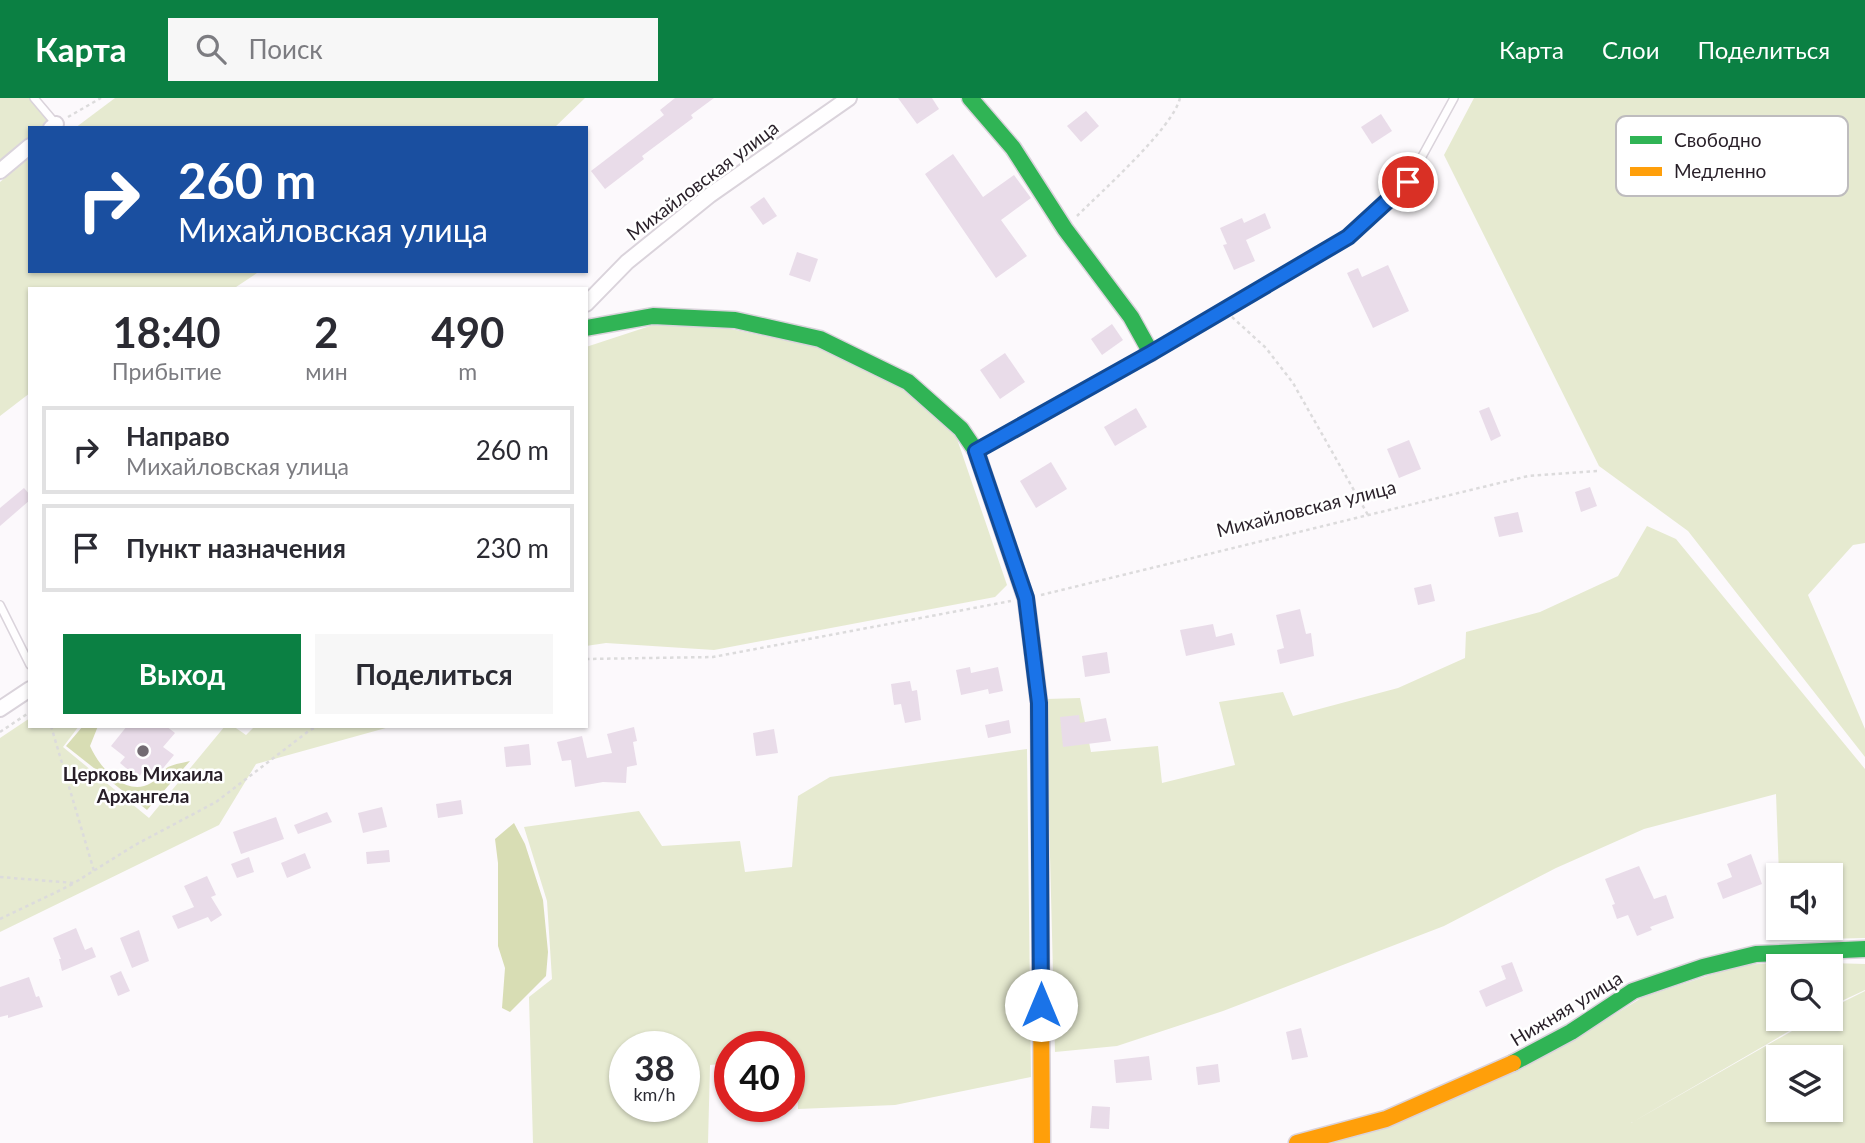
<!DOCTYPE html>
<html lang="ru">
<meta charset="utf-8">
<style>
:root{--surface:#fff;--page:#f7f7f7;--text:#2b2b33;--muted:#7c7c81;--line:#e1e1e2;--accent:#0b8043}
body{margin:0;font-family:Lato,sans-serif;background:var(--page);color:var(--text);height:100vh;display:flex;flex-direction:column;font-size:26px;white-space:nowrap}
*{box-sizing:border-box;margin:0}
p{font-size:23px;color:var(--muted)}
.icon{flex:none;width:38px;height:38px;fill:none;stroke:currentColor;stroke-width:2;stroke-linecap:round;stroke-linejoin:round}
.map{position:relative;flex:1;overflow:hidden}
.sheet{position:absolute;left:28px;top:189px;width:560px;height:441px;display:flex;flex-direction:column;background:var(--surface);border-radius:0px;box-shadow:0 2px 5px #0004}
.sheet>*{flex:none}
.top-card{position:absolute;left:28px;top:28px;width:560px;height:147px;border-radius:0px;box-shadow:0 2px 5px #0004;background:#1a4fa0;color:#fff;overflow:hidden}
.fabs{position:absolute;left:1766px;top:765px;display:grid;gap:14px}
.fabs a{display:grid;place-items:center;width:77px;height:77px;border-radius:0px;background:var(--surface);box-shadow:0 2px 5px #0004;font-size:35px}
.speed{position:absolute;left:609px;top:933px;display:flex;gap:14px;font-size:35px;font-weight:700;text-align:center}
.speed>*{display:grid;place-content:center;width:91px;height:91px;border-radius:50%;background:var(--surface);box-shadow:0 2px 5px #0004;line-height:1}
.speed small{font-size:18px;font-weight:400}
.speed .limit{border:10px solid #d22;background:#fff;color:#111}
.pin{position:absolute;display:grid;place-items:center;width:60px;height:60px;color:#fff;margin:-30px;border:4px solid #fff;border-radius:50%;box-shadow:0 2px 7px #0007}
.me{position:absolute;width:77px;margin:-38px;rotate:0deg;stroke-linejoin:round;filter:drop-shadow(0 0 5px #0008)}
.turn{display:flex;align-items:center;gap:24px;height:147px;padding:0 35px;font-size:32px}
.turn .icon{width:91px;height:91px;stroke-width:2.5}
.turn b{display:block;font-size:49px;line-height:60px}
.eta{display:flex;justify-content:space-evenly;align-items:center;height:119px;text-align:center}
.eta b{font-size:42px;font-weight:700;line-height:49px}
.action{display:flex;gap:14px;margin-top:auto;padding:14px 35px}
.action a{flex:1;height:80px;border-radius:0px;background:var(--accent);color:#fff;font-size:28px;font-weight:700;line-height:80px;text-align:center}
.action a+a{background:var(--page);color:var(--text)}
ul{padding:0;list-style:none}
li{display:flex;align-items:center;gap:21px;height:88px;margin:0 14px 10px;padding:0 21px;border:4px solid var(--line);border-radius:0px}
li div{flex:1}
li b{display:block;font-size:26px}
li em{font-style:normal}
header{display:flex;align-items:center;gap:42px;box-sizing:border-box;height:98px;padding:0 35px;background:var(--accent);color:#fff}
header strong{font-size:33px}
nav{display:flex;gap:38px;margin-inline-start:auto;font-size:24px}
.search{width:490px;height:63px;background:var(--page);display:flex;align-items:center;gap:18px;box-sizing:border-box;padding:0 24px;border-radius:0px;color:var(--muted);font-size:26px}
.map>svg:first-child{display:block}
.green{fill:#e6ead0;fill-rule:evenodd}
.forest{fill:#d8ddb4}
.building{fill:#e9dce9}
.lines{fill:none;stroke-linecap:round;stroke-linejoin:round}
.lane-casing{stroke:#dad3db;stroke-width:10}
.street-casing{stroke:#dad3db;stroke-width:18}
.fast-casing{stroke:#dad3db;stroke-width:19}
.slow-casing{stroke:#dad3db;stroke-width:19}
.path{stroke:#dcdbdc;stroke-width:2.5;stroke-dasharray:3.5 3.5;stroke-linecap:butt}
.lane{stroke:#fffeff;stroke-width:7}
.street{stroke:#fffeff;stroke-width:14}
.fast{stroke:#30b455;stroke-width:16}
.slow{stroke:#ff9f0a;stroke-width:16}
.route-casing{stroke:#114b97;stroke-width:18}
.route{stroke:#1a73e8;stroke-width:12}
.poi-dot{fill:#726b72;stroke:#fff;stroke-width:2.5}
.labels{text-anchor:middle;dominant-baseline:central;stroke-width:5;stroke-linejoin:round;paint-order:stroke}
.street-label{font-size:19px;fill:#281f28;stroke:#fff}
.poi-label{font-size:19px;font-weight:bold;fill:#281f28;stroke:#fff}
.key{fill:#fff;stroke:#bebcbe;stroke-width:2}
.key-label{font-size:19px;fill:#281f28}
</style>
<header>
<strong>Карта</strong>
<div class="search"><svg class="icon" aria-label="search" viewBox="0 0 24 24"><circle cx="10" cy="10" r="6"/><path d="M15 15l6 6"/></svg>Поиск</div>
<nav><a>Карта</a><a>Слои</a><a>Поделиться</a></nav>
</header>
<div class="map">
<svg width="1865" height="1045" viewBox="0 0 1865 1045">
<rect width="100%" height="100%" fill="#fcf9fc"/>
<g class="green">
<polygon points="0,0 30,0 53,30 30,30 30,45 0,64"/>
<polygon points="115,0 585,0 554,30 75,30"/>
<polygon points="1474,0 1865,0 1865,445 1853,447 1808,497 1865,631 1865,659 1688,433 1599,368 1444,57"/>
<polygon points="30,59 30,173 260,173 233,191 30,191 30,295 0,318 0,84"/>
<polygon points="653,227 731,231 820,250 901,290 955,335 1007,487 995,499 714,552 606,545 586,548 586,249"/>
<polygon points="1647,428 1676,441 1865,671 1865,840 1780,842 1780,830 1830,830 1830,777 1779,777 1776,696 1644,731 1556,770 1444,828 1223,913 1117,948 1055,954 1046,601 1080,600 1091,654 1158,648 1162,685 1235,667 1219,604 1283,594 1293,618 1398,590 1465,560 1466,534 1540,514 1618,478"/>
<polygon points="30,620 30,628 79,628 63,649 149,720 225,628 233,628 246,637 255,628 393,628 256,666 219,727 0,834 0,640"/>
<path d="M 1027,651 L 1031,979 L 895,1007 L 798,1011 L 796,958 L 789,959 L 789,948 L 730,948 L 730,965 L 710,967 L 708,1045 L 533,1045 L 529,899 L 552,881 L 547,803 L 524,729 L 639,713 L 662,748 L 740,743 L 745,774 L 792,769 L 798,698 L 830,679 ZM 684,948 L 684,1008 L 625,1008 L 625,948 Z"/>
<path d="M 1795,864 L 1865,866 L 1865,892 L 1831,908 L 1830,868 L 1778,868 L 1778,920 L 1810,921 L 1631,1025 L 1813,921 L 1830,920 L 1831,910 L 1865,893 L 1865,1045 L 1320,1045 L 1586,934 L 1643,899 L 1741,867 ZM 1778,959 L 1830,959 L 1830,1012 L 1778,1012 Z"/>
</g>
<g class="forest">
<path d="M 83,628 L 98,628 L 90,648 C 99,669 126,700 151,685 C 158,681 162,673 168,669 C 174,666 183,665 190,663 L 147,712 L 66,648 Z"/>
<polygon points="514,725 525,746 543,802 548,854 546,878 510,914 502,910 505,870 498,848 498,765 495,741"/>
</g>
<g class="building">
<polygon points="675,0 714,0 691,17 693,20 642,58 644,61 605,91 591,73 664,17 660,12"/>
<polygon points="898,0 932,0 939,11 917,26"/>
<polygon points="1086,13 1099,28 1081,44 1067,28"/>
<polygon points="1381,16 1392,33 1372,46 1361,29"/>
<polygon points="953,56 983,99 1014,77 1031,100 1001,122 1027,158 996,180 925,76"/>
<polygon points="764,99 777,118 763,127 750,109"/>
<polygon points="1265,115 1271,130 1246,142 1255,163 1234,172 1223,147 1227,146 1220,130 1242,120 1244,125"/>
<polygon points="797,154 818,161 810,184 789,177"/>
<polygon points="1388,167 1409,213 1373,230 1347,175 1358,170 1362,179"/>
<polygon points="1112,226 1123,242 1102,257 1091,241"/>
<polygon points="1005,255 1025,284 1000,301 980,272"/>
<polygon points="1489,309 1501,338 1491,343 1479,313"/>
<polygon points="1136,310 1147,329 1115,348 1104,329"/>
<polygon points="1409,342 1421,371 1399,380 1387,351"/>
<polygon points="1051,364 1067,391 1036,410 1020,383"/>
<polygon points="1590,389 1597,408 1581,414 1575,394"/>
<polygon points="24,390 30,397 30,402 0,428 0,410"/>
<polygon points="1518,414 1523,434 1499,439 1494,419"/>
<polygon points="1431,486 1435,503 1418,507 1414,490"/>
<polygon points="1300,511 1306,536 1311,535 1314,558 1280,566 1277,552 1284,550 1276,517"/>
<polygon points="1213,526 1216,539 1232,535 1235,547 1186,558 1180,532"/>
<polygon points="1107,554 1110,575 1085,579 1082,558"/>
<polygon points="970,569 971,575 998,569 1003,593 989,596 988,591 961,597 956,572"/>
<polygon points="910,583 912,593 917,592 921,622 905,625 901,606 894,607 891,586"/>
<polygon points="1079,617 1080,625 1106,620 1111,643 1063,649 1060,619"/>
<polygon points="1009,622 1011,635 988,640 985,627"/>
<polygon points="127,628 166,628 175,635 163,649 174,657 155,680 145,671 138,680 120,665 125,659 111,648"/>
<polygon points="634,629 637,643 633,644 637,667 627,669 626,685 603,684 575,689 571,662 562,663 557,644 582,638 587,660 612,655 607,636"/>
<polygon points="774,631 778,655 756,658 753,635"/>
<polygon points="529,646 531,667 506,669 504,649"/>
<polygon points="461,702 463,716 438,720 436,706"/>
<polygon points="382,709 387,729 363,735 358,715"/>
<polygon points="327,714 332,724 298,736 294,727"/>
<polygon points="276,719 284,741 241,756 233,734"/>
<polygon points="389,752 390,764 367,766 366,754"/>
<polygon points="305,755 311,770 287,780 281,765"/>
<polygon points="1751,756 1762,786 1723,801 1717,785 1732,779 1727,766"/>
<polygon points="249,759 254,774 237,780 231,766"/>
<polygon points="1639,768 1654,801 1666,797 1674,820 1650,829 1652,832 1637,838 1628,817 1617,821 1612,807 1615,806 1605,781"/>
<polygon points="207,778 216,797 211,799 222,817 211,824 208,819 178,831 172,818 194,809 184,788"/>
<polygon points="76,830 85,852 92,849 96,859 62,873 59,861 61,861 53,840"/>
<polygon points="139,832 149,863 132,870 120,840"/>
<polygon points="1512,864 1523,893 1486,909 1479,893 1506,881 1501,868"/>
<polygon points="121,873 130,893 118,898 110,878"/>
<polygon points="29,879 36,899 39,898 43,909 8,920 8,917 0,919 0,889"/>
<polygon points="1301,930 1308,959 1292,962 1286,934"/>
<polygon points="1149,958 1152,982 1116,985 1114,962"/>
<polygon points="1218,966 1220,984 1198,987 1196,969"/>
<polygon points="1092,1008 1110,1009 1109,1031 1090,1030"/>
</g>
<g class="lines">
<g class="lane-casing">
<g id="lane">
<polyline points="34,0 56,26"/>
<polyline points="976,353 1151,255 1348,139 1408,84 1454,0"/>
<polyline points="0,507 30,567"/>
</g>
</g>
<g class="street-casing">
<g id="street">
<polyline points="51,30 56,26"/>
<polyline points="0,73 30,48"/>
<polyline points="586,206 627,164 710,97 849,0"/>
<polyline points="0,611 30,591"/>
</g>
</g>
<g class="fast-casing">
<g id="fast">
<polyline points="970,0 1013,50 1065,131 1131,219 1151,255"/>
<polyline points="586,230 653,218 735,222 820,241 908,284 961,331 976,353 1026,501 1033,555"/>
<polyline points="1513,965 1571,934 1633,893 1703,869 1756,856 1865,851"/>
</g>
</g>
<g class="slow-casing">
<g id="slow">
<polyline points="1033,555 1039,605 1042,1045"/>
<polyline points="1297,1045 1386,1021 1513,965"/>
</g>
</g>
<g class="path">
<polyline points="68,19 101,0"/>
<path d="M 1077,118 C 1101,94 1173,30 1180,0"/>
<polyline points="1232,219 1266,250 1293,285 1368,417"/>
<polyline points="1041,497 1528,378 1598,373"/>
<polyline points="586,561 713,559 1011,503"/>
<polyline points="51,628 94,773"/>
<polyline points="0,634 30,614"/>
<polyline points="0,779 74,785 135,747 216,704 310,632 320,628"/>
<polyline points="0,821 73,786"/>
</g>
<use href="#lane" class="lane"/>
<use href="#street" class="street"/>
<use href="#fast" class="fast"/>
<use href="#slow" class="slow"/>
</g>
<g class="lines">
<g class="route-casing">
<polyline id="route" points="1041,907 1039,605 1026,500 976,353 1151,255 1348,139 1408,84"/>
</g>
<use href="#route" class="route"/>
</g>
<circle class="poi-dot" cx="143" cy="653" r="7"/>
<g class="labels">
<g class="street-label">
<text transform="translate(702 82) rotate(-37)">Михайловская улица</text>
<text transform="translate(1306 410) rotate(-14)">Михайловская улица</text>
<text transform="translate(1566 910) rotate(-31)">Нижняя улица</text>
</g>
<g class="poi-label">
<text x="143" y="675">Церковь Михаила<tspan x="143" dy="22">Архангела</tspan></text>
</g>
</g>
<rect x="1616" y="18" width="232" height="80" rx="10" class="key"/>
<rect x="1630" y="38" width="32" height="8" fill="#30b455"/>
<rect x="1630" y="69" width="32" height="9" fill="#ff9f0a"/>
<g class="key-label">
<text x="1674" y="49">Свободно</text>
<text x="1674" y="80">Медленно</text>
</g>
</svg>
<div class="fabs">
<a><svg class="icon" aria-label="sound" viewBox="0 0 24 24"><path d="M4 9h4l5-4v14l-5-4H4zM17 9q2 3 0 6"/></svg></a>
<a><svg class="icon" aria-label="search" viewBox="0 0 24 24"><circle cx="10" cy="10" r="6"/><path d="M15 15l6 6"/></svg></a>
<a><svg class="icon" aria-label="layers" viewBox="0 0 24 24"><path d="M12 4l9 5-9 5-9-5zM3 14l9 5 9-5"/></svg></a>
</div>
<div class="speed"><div>38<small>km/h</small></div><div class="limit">40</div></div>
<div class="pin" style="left:1408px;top:84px;background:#d93025"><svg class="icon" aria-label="arrive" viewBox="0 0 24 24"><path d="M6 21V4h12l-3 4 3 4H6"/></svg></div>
<svg class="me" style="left:1041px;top:907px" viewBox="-20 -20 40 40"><circle r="19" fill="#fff"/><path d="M0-13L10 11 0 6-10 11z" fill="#1a73e8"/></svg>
<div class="top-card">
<div class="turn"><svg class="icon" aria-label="right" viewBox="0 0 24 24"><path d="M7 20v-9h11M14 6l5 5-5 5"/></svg><div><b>260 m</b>Михайловская улица</div></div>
</div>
<section class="sheet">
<div class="eta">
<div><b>18:40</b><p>Прибытие</p></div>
<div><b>2</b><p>мин</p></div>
<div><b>490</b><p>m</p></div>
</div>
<ul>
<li><svg class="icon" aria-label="right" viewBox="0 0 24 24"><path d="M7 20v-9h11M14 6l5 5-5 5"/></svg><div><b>Направо</b><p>Михайловская улица</p></div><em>260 m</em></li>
<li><svg class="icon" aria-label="arrive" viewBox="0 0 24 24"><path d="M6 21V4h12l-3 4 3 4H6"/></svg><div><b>Пункт назначения</b></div><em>230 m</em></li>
</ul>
<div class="action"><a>Выход</a><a>Поделиться</a></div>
</section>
</div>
